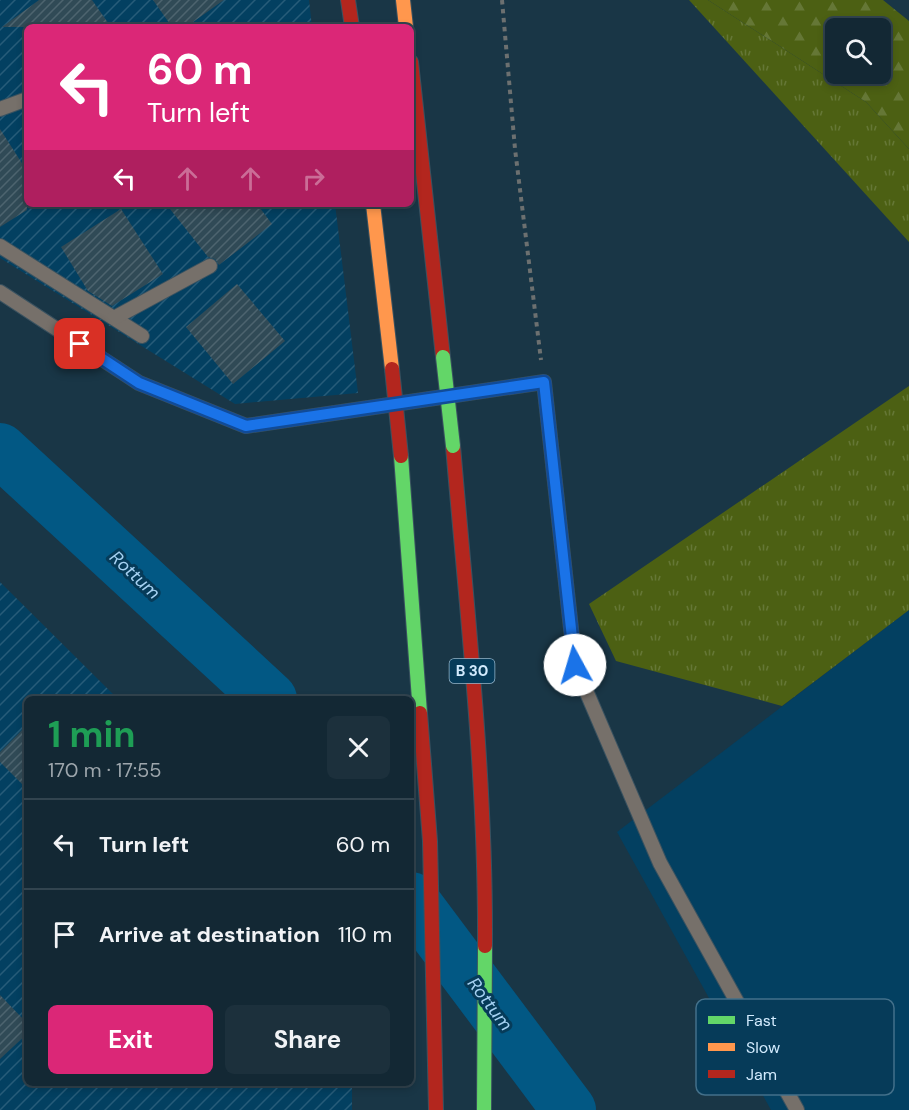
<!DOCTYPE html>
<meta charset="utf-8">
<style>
:root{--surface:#132834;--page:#1c303c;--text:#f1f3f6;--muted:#9da6ac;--line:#32444f;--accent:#db2777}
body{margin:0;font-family:"DM Sans",sans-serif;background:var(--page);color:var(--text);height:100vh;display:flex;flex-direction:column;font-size:22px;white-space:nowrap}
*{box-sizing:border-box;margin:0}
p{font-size:20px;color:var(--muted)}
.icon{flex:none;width:33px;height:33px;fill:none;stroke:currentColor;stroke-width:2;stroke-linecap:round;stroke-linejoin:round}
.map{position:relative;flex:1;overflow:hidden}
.side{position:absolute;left:24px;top:696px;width:390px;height:390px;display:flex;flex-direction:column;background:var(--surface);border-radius:9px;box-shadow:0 3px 9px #0003,0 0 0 2px var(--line)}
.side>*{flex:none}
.top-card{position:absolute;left:24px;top:24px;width:390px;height:183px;border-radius:9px;box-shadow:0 3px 9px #0003,0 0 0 2px var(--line);background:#db2777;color:#fff;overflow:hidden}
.buttons{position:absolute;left:825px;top:18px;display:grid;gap:12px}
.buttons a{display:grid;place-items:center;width:66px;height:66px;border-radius:9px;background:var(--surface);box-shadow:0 3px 9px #0003,0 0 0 2px var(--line);font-size:30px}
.pin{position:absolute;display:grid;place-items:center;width:51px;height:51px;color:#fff;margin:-26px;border-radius:12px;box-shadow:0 3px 9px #0006}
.me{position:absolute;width:66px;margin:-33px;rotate:354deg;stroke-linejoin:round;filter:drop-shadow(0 0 4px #0008)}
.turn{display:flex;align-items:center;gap:21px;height:126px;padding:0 24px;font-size:27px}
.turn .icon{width:78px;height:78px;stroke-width:2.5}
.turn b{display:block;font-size:42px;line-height:51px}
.lanes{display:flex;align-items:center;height:57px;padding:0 24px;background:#0003;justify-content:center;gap:30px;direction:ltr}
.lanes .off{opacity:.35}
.round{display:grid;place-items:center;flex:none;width:63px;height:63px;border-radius:9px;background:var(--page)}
.summary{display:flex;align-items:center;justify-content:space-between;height:102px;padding:0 24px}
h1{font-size:36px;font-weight:700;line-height:45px;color:#1e9e55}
.primary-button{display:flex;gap:12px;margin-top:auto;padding:12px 24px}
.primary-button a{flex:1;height:69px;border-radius:9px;background:var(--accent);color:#fff;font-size:24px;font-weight:700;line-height:69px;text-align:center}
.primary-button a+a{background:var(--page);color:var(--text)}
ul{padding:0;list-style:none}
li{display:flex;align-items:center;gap:18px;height:90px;padding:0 24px;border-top:2px solid var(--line)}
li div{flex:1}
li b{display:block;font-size:22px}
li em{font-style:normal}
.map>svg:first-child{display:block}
.built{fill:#034061}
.industrial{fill:url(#industrial-furrows)}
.grass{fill:url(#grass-tufts)}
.forest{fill:url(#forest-firs);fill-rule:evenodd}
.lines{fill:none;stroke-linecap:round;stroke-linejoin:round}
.river{stroke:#025884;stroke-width:54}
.building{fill:url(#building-hatch)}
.lane-casing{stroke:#3a5260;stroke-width:16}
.fast-casing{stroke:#3a5260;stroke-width:16}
.slow-casing{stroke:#3a5260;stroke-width:16}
.jam-casing{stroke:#3a5260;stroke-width:16}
.path{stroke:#6c7070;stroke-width:4;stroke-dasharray:4.5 4.5;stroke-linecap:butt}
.lane{stroke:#76706a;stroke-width:14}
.fast{stroke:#63d668;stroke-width:14}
.slow{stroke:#ff974d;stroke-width:14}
.jam{stroke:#b3261e;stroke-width:14}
.fast-bridge-casing{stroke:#3a5260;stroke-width:16;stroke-linecap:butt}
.jam-bridge-casing{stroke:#3a5260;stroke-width:16;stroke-linecap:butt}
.fast-bridge{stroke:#63d668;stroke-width:14}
.jam-bridge{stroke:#b3261e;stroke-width:14}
.route-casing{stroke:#114b97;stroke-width:15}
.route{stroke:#1a73e8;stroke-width:10}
.labels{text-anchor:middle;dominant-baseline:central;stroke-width:6;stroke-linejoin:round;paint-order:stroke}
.shield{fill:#063b59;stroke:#94b6cc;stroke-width:1.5}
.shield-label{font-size:15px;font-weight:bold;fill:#d1eafd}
.water-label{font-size:18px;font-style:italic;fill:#a5d1f2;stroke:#063b59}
.key{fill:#063b59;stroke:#43708a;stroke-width:1.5}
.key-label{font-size:16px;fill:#d1eafd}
</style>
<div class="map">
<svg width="909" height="1110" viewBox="0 0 909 1110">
<defs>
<pattern id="industrial-furrows" width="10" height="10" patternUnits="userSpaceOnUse" patternTransform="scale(1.5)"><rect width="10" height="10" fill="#034061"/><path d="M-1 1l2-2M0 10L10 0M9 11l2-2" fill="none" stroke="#275c79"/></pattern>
<pattern id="grass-tufts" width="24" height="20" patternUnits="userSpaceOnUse" patternTransform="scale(1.5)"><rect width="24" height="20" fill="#4c6013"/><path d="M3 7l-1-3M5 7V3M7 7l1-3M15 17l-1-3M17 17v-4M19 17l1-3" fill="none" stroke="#657736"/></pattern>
<pattern id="forest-firs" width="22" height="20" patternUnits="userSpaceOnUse" patternTransform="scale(1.5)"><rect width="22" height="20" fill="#4c6013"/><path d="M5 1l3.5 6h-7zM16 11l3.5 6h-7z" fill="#657736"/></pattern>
<pattern id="building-hatch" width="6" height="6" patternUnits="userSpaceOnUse" patternTransform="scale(1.5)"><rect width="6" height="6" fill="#304a56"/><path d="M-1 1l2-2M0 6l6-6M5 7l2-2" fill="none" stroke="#4d646f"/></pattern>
</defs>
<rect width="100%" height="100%" fill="#193646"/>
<polygon class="built" points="909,610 909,1110 771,1110 617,832"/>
<g class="industrial">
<polygon points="0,0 309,0 312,27 27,27 27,204 335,204 358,393 235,404 0,258"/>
<polygon points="0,582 118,699 27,699 27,1083 352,1083 352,1110 0,1110"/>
</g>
<g class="grass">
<polygon points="689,0 708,0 866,102 909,149 909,242"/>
<polygon points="909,386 909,610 782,706 616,661 589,604"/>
</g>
<path class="forest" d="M 708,0 L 883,0 L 909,21 L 909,149 L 866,102 ZM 836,28 L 880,28 L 880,74 L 836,74 Z"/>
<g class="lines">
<g class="river">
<polyline points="0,450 270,699"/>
<polyline points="411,899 569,1110"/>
</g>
</g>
<g class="building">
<polygon points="39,0 92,0 111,27 2,27"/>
<polygon points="153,0 224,0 186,27 172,27"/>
<polygon points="0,129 27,171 27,210 0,227"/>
<polygon points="166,204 257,204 272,224 219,265 215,259 208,257"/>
<polygon points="121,209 163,274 112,306 88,291 61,247"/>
<polygon points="237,284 285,341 233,384 186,327"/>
<polygon points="27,725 27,789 0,762 0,752"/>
<polygon points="0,995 27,1023 27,1034 0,1059"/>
</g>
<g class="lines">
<g class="lane-casing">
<g id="lane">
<polyline points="0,109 27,99"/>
<polyline points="0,246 142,336"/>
<polyline points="0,292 139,383 246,426 544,382 575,665 660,863 797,1110"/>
<polyline points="114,318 210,266"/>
</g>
</g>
<g class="fast-casing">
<g id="fast">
<polyline points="401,456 420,713"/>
<polyline points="484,1110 485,946"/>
</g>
</g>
<g class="slow-casing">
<g id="slow">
<polyline points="403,0 406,27"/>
<polyline points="373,204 392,369"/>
</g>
</g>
<g class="jam-casing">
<g id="jam">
<polyline points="348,0 352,27"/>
<polyline points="411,62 443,357"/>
<path d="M 453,446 C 467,612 486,779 485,946"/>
<polyline points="420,713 430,841 436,1110"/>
</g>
</g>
<polyline class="path" points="502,0 515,149 541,360"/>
<use href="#lane" class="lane"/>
<use href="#fast" class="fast"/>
<use href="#slow" class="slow"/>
<use href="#jam" class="jam"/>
<g class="fast-bridge-casing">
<polyline id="fast-bridge" points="443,357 453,446"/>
</g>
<g class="jam-bridge-casing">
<polyline id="jam-bridge" points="392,369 401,456"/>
</g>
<use href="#fast-bridge" class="fast-bridge"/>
<use href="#jam-bridge" class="jam-bridge"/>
</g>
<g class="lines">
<g class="route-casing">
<polyline id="route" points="80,344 139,383 246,426 544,382 575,665"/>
</g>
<use href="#route" class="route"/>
</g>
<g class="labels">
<rect class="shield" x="449.5" y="659" width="45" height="24" rx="4.5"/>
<g class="shield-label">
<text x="472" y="671">B 30</text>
</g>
<g class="water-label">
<text transform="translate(135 575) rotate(43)">Rottum</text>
<text transform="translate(490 1004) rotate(53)">Rottum</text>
</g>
</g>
<rect x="696" y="999" width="198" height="96" rx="9" class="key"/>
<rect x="708" y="1016" width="27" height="8" fill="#63d668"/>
<rect x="708" y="1043" width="27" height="8" fill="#ff974d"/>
<rect x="708" y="1070" width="27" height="8" fill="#b3261e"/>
<g class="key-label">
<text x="746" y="1026">Fast</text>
<text x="746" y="1053">Slow</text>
<text x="746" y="1080">Jam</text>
</g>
</svg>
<div class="buttons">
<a><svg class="icon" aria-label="search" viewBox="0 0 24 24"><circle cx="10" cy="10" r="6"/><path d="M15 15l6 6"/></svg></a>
</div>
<div class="pin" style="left:80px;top:344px;background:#d93025"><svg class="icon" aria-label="arrive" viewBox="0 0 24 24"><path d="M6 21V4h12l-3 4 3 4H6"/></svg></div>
<svg class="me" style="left:575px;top:665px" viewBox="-20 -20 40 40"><circle r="19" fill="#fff"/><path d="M0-13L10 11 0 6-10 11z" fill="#1a73e8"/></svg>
<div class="top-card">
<div class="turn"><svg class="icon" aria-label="left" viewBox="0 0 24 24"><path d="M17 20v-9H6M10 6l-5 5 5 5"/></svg><div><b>60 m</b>Turn left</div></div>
<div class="lanes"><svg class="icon" aria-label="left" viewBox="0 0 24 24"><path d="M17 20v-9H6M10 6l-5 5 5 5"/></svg><svg class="icon off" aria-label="ahead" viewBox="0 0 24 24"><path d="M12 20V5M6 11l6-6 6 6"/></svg><svg class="icon off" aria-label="ahead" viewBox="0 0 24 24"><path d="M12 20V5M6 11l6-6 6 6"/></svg><svg class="icon off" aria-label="right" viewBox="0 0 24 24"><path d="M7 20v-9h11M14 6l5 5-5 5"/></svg></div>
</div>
<section class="side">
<div class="summary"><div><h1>1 min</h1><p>170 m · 17:55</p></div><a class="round"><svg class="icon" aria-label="close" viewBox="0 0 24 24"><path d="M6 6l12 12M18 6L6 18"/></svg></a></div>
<ul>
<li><svg class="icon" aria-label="left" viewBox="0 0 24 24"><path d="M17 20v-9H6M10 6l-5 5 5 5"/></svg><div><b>Turn left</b></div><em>60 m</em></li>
<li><svg class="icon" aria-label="arrive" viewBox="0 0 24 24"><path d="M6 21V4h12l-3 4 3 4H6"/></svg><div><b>Arrive at destination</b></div><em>110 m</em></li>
</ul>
<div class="primary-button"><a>Exit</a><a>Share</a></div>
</section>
</div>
